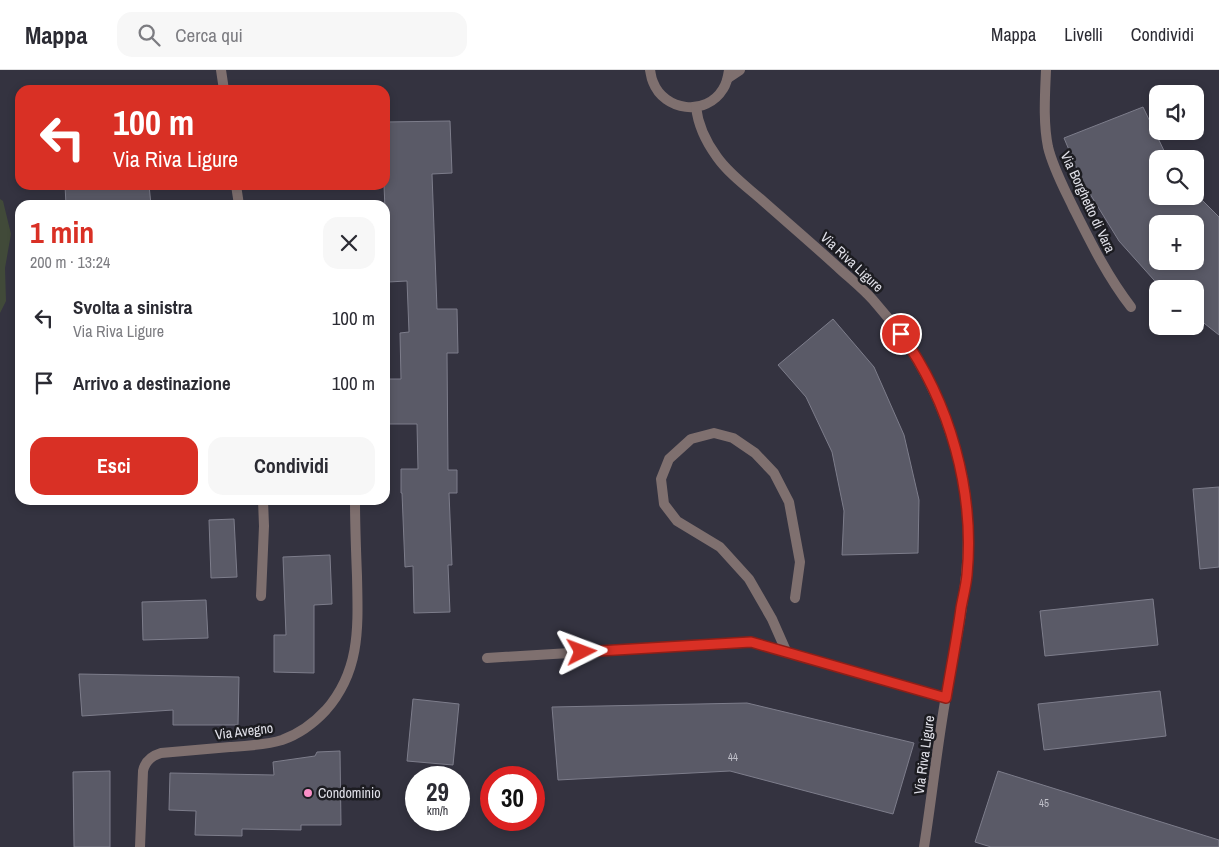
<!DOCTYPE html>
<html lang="it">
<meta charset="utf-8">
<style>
:root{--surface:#fff;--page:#f7f7f7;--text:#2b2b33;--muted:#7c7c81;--line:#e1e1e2;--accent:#d93025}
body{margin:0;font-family:"Archivo Narrow",sans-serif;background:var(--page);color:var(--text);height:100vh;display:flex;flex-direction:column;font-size:19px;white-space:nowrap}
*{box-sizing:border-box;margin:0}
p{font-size:16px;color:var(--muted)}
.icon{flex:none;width:28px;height:28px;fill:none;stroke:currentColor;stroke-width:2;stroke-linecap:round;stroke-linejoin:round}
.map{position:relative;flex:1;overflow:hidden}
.drawer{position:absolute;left:15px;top:130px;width:375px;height:305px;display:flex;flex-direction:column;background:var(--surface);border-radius:15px;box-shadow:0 2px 8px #0003}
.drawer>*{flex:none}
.hud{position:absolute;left:15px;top:15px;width:375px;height:105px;border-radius:15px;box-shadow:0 2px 8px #0003;background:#d93025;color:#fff;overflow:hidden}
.buttons{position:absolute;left:1149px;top:15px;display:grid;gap:10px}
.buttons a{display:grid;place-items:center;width:55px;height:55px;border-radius:10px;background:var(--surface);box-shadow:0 2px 8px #0003;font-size:25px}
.speed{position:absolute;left:405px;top:696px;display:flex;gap:10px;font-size:25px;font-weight:700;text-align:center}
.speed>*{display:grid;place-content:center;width:65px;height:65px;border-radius:50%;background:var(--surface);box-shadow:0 2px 8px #0003;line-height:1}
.speed small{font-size:12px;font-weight:400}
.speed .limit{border:8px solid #d22;background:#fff;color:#111}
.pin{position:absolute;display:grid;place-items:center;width:42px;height:42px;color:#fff;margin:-21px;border:2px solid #fff;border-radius:50%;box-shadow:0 1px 5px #0007}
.me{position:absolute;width:55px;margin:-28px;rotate:87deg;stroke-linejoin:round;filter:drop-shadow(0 0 4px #0008)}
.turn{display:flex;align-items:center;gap:18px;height:105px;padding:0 15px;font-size:22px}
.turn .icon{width:65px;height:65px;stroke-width:2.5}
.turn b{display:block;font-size:35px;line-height:42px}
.round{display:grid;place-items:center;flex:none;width:52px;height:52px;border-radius:15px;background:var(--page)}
.overview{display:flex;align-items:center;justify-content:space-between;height:85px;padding:0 15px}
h1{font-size:30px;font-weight:800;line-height:38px;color:var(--accent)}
.primary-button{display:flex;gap:10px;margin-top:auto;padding:10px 15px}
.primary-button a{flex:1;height:58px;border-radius:15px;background:var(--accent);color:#fff;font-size:20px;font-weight:800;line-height:58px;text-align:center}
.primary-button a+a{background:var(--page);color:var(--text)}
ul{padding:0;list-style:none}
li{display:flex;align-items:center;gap:15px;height:65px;padding:0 15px}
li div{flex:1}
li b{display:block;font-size:19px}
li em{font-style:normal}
header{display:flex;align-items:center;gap:30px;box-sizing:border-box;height:70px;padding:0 25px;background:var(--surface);border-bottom:1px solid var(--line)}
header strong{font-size:24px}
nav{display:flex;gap:28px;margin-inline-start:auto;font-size:18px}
.search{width:350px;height:45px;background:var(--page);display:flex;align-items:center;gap:12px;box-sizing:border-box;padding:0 18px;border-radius:15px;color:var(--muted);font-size:19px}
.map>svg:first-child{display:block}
.green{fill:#414a39}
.building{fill:#5a5a67;stroke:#7d7d8b;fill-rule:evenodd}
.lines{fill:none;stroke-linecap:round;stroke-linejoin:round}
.minor{stroke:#7f706f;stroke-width:10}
.route-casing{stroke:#8d1f18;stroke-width:12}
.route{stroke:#d93025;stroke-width:9}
.poi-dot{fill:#fa8fc7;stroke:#1c1c21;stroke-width:2}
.labels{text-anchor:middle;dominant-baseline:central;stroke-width:5;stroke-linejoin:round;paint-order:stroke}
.number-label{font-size:11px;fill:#bfbfc8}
.street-label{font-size:14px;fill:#e1e1e9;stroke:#1c1c21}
.poi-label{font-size:14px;fill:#e1e1e9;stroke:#1c1c21;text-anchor:start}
</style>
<header>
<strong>Mappa</strong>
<div class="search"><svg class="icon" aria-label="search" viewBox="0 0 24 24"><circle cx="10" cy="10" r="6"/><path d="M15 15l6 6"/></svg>Cerca qui</div>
<nav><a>Mappa</a><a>Livelli</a><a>Condividi</a></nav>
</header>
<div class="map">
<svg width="1219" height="777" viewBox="0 0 1219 777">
<rect width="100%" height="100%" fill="#343340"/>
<polygon class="green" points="0,129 3,131 11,164 5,198 6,231 0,243"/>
<g class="building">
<path d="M 1143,37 L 1168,89 L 1158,89 L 1158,126 L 1195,126 L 1195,123 L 1219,147 L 1219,265 L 1195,246 L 1195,219 L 1162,219 L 1119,171 L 1082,111 L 1064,68 ZM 1158,154 L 1195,154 L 1195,191 L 1158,191 Z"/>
<polygon points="450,51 452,103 432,104 437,239 457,239 458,283 447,283 448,400 457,400 457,423 449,423 452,495 448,495 450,542 414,543 413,496 405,497 402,423 401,423 401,399 418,399 417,354 385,354 385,309 401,309 400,263 409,262 407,211 388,212 384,115 385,52"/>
<polygon points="65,115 149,115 151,135 66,135"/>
<polygon points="833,249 874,297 904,365 919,430 918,483 842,485 844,441 832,382 806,327 778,295"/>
<polygon points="1219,417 1219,497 1200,499 1193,419"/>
<polygon points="234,449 237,507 211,508 209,450"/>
<polygon points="330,485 332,534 314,535 314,603 274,602 274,565 286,565 283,487"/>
<polygon points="1153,529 1158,575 1045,586 1040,541"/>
<polygon points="206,530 208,568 143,570 142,532"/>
<polygon points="79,604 239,607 238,655 173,655 173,640 82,646"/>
<polygon points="1160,621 1166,666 1044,680 1038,634"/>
<polygon points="413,629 459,634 453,695 407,691"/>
<polygon points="747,633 914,673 893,744 730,701 558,710 552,637"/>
<polygon points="340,681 341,755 301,755 301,760 242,759 242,766 195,765 196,741 169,740 170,703 274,705 273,692 315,686 317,682"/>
<polygon points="110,701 110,777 74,777 73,702"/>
<polygon points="998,701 1219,770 1219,777 991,777 975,772"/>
</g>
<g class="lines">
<g class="minor">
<polyline points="221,0 224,20"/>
<path d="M 650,0 C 651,4 651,8 653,12 C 664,41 706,47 723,19 C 727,13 728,7 729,0"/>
<path d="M 1046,0 C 1045,25 1043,52 1048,77 C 1053,98 1064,118 1073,137 C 1090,171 1107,206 1131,237"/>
<polyline points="728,8 740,0"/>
<path d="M 696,37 C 698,55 706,72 717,87 C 729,104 747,117 763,131 C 789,154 816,177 842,201 C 852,210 863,219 873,230 C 917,279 944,332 960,396 C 979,474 960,550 946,626 C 937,676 932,727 924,777"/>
<polyline points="236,115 239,135"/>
<polyline points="261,526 264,456 263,430"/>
<polyline points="787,583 772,549 749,509 720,477 677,451 664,434 661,409 669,389 691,369 714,363 733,368 755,383 774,403 789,432 800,492 795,528"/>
<polyline points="487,588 751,572 946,628"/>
<path d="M 140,777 L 143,701 C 145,691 151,686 161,683 C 184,681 207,679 230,677 C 247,676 266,675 282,670 C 299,664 314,653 326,640 C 361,600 358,556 357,506 C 356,481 355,455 355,430"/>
</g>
</g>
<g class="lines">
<g class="route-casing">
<path id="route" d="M 582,582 L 751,572 L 946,628 C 951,598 957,568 961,538 C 963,527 966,516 967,505 C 975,421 950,332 901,264"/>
</g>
<use href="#route" class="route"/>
</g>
<circle class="poi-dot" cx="308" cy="723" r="5"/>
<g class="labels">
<g class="number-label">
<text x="733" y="687">44</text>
<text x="1044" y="733">45</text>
</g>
<g class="street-label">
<text transform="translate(1088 132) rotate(65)">Via Borghetto di Vara</text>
<text transform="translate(852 192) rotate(43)">Via Riva Ligure</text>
<text transform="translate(244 661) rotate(-7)">Via Avegno</text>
<text transform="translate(924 685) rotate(-82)">Via Riva Ligure</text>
</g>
<g class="poi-label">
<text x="318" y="723">Condominio</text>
</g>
</g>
</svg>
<div class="buttons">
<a><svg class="icon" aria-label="sound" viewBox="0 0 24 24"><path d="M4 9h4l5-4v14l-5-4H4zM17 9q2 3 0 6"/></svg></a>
<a><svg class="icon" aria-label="search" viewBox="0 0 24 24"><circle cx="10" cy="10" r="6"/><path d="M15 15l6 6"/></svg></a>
<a>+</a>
<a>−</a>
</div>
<div class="speed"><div>29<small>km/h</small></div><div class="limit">30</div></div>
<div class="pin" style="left:901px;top:264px;background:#d93025"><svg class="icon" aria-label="arrive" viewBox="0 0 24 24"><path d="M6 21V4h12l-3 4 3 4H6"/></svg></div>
<svg class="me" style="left:582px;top:582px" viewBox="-20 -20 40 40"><path d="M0-17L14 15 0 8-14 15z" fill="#d93025" stroke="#fff" stroke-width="4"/></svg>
<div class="hud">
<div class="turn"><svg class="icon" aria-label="left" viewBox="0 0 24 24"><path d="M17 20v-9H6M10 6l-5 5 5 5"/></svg><div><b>100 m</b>Via Riva Ligure</div></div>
</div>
<section class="drawer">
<div class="overview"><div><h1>1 min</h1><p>200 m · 13:24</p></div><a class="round"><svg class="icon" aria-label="close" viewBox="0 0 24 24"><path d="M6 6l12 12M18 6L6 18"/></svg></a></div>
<ul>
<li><svg class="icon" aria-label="left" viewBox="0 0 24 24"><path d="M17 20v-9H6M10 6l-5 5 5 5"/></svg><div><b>Svolta a sinistra</b><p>Via Riva Ligure</p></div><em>100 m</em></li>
<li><svg class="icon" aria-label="arrive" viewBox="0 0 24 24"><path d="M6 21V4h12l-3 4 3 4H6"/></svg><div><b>Arrivo a destinazione</b></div><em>100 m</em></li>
</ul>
<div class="primary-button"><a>Esci</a><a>Condividi</a></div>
</section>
</div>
